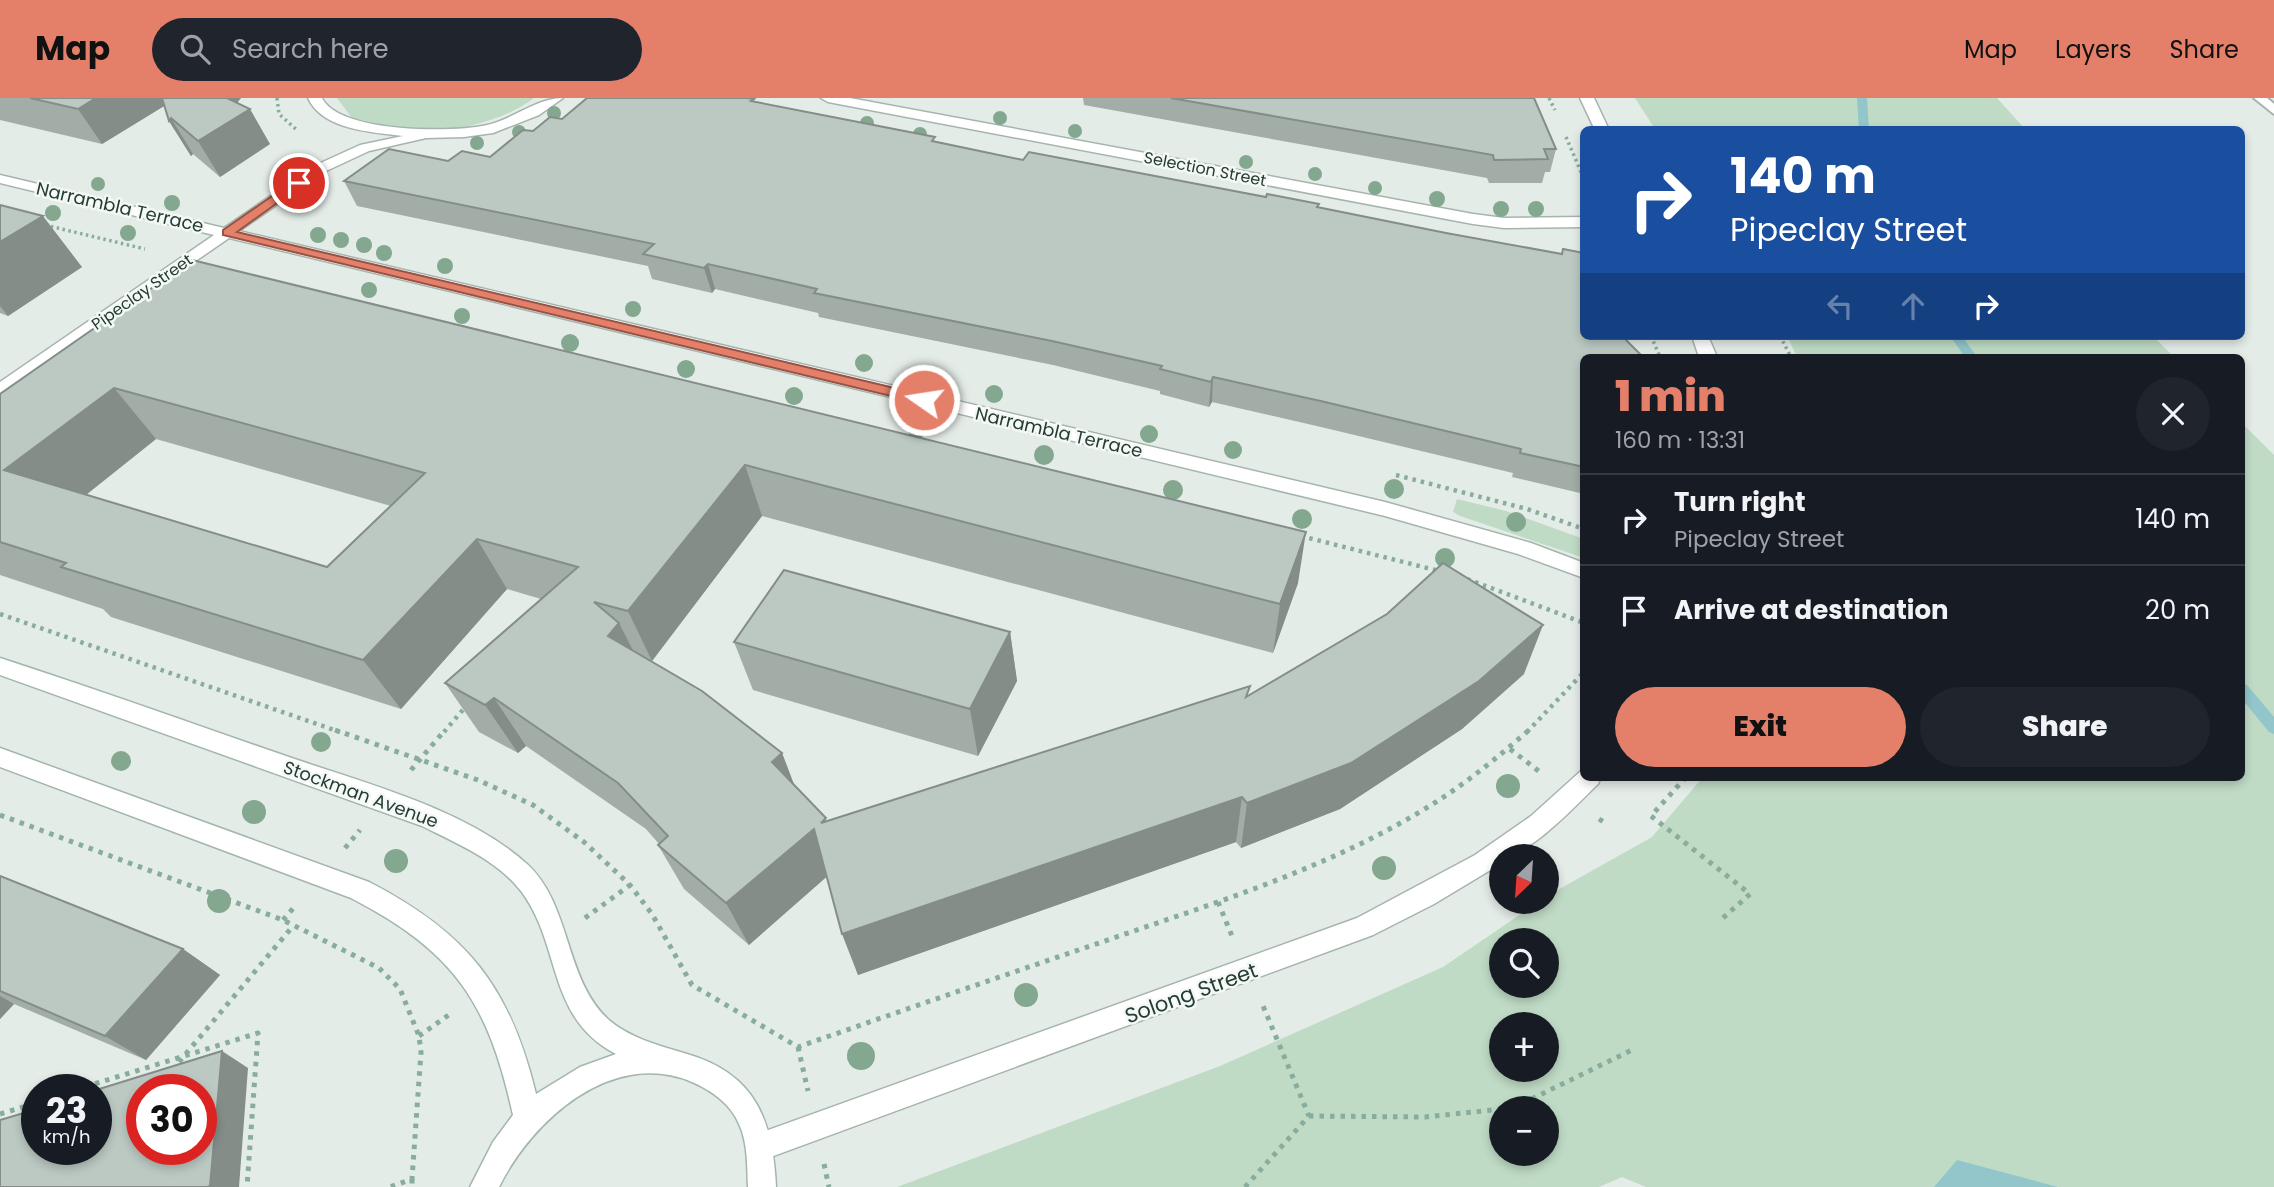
<!DOCTYPE html>
<meta charset="utf-8">
<style>
:root{--surface:#171b24;--page:#20242c;--text:#f1f3f6;--muted:#9ea1a6;--line:#363941;--accent:#e4806a}
body{margin:0;font-family:Poppins,sans-serif;background:var(--page);color:var(--text);height:100vh;display:flex;flex-direction:column;font-size:26px;white-space:nowrap}
*{box-sizing:border-box;margin:0}
p{font-size:23px;color:var(--muted)}
.icon{flex:none;width:38px;height:38px;fill:none;stroke:currentColor;stroke-width:2;stroke-linecap:round;stroke-linejoin:round}
.map{position:relative;flex:1;overflow:hidden}
.side{position:absolute;left:1580px;top:256px;width:665px;height:427px;display:flex;flex-direction:column;background:var(--surface);border-radius:10px;box-shadow:0 4px 10px #0003}
.side>*{flex:none}
.top-card{position:absolute;left:1580px;top:28px;width:665px;height:214px;border-radius:10px;box-shadow:0 4px 10px #0003;background:#1a4fa0;color:#fff;overflow:hidden}
.needle{width:46px;rotate:205deg}
.fabs{position:absolute;left:1489px;top:746px;display:grid;gap:14px}
.fabs a{display:grid;place-items:center;width:70px;height:70px;border-radius:50%;background:var(--surface);box-shadow:0 4px 10px #0003;font-size:35px}
.speed{position:absolute;left:21px;top:976px;display:flex;gap:14px;font-size:35px;font-weight:700;text-align:center}
.speed>*{display:grid;place-content:center;width:91px;height:91px;border-radius:50%;background:var(--surface);box-shadow:0 4px 10px #0003;line-height:1}
.speed small{font-size:18px;font-weight:400}
.speed .limit{border:10px solid #d22;background:#fff;color:#111}
.pin{position:absolute;display:grid;place-items:center;width:60px;height:60px;color:#fff;margin:-30px;border:4px solid #fff;border-radius:50%;box-shadow:0 2px 7px #0007}
.me{position:absolute;width:77px;margin:-38px;rotate:283deg;stroke-linejoin:round;filter:drop-shadow(0 0 5px #0008)}
.turn{display:flex;align-items:center;gap:24px;height:147px;padding:0 35px;font-size:32px}
.turn .icon{width:91px;height:91px;stroke-width:2.5}
.turn b{display:block;font-size:49px;line-height:60px}
.lanes{display:flex;align-items:center;height:66px;padding:0 35px;background:#0003;justify-content:center;gap:35px;direction:ltr}
.lanes .off{opacity:.35}
.round{display:grid;place-items:center;flex:none;width:74px;height:74px;border-radius:37px;background:var(--page)}
.overview{display:flex;align-items:center;justify-content:space-between;height:119px;padding:0 35px}
h1{font-size:42px;font-weight:800;line-height:52px;color:var(--accent)}
.button{display:flex;gap:14px;margin-top:auto;padding:14px 35px}
.button a{flex:1;height:80px;border-radius:42px;background:var(--accent);color:#111;font-size:28px;font-weight:800;line-height:80px;text-align:center}
.button a+a{background:var(--page);color:var(--text)}
ul{padding:0;list-style:none}
li{display:flex;align-items:center;gap:21px;height:91px;padding:0 35px;border-top:2px solid var(--line)}
li div{flex:1}
li b{display:block;font-size:26px}
li em{font-style:normal}
header{display:flex;align-items:center;gap:42px;box-sizing:border-box;height:98px;padding:0 35px;background:var(--accent);color:#111}
header strong{font-size:33px}
nav{display:flex;gap:38px;margin-inline-start:auto;font-size:24px}
.search{width:490px;height:63px;background:var(--page);display:flex;align-items:center;gap:18px;box-sizing:border-box;padding:0 24px;border-radius:38px;color:var(--muted);font-size:26px}
.map>svg:first-child{display:block}
.green{fill:#bfdbc5;fill-rule:evenodd}
.water{fill:#92c6cb}
.lines{fill:none;stroke-linecap:round;stroke-linejoin:round}
.stream{fill:#92c6cb;fill-rule:evenodd}
.lane-casing{stroke:#a7b4ae;stroke-width:4}
.street-casing{stroke:#a7b4ae;stroke-width:3}
.secondary-casing{stroke:#a3b6ae;stroke-width:3}
.path-far2{stroke:#88ac9e;stroke-width:3.5;stroke-dasharray:2.5 3.5;stroke-linecap:butt}
.path-far1{stroke:#88ac9e;stroke-width:4.5;stroke-dasharray:3.5 5;stroke-linecap:butt}
.path{stroke:#88ac9e;stroke-width:5;stroke-dasharray:4.5 6;stroke-linecap:butt}
.lane{fill:#fff;fill-rule:evenodd}
.street{fill:#fff;fill-rule:evenodd}
.secondary{fill:#fff;fill-rule:evenodd}
.tree{fill:#83a78f}
.wall{fill:#a2ada8;fill-rule:evenodd}
.shaded-wall{fill:#848d88}
.building{fill:#bcc9c3;stroke:#848d88;stroke-width:2;fill-rule:evenodd}
.route{fill:#e4806a;stroke:#945345;stroke-width:2}
.labels{text-anchor:middle;dominant-baseline:central;stroke-width:5;stroke-linejoin:round;paint-order:stroke}
.far-street-label{font-size:16px;fill:#253c34;stroke:#f4f9f6}
.street-label{font-size:18px;fill:#253c34;stroke:#f4f9f6}
.near-street-label{font-size:21px;fill:#253c34;stroke:#f4f9f6}
</style>
<header>
<strong>Map</strong>
<div class="search"><svg class="icon" aria-label="search" viewBox="0 0 24 24"><circle cx="10" cy="10" r="6"/><path d="M15 15l6 6"/></svg>Search here</div>
<nav><a>Map</a><a>Layers</a><a>Share</a></nav>
</header>
<div class="map">
<svg width="2274" height="1089" viewBox="0 0 2274 1089">
<rect width="100%" height="100%" fill="#e4ece8"/>
<g class="green">
<path d="M 337,0 L 534,0 C 504,23 454,35 416,32 C 395,30 373,24 352,20 Z"/>
<polygon points="1635,0 1997,0 2025,31 1655,31"/>
<polygon points="1787,238 2153,238 2174,259 1797,259"/>
<path d="M 2242,325 L 2274,357 L 2274,1089 L 1646,1089 L 1622,1079 L 1599,1089 L 897,1089 L 1220,968 L 1443,869 L 1540,803 L 1547,803 L 1547,798 L 1652,739 L 1703,679 L 2242,679 ZM 1502,842 L 1547,842 L 1547,887 L 1502,887 ZM 1502,926 L 1547,926 L 1547,971 L 1502,971 ZM 1502,1010 L 1547,1010 L 1547,1055 L 1502,1055 Z"/>
<polygon points="1457,401 1506,413 1584,441 1584,460 1460,418 1453,414"/>
</g>
<polygon class="water" points="1957,1062 2058,1089 1934,1089"/>
<g class="lines">
<g class="stream">
<polygon points="1857,0 1867,0 1869,32 1859,32"/>
<polygon points="1950,238 1962,238 1977,259 1965,259"/>
<polygon points="2242,585 2247,587 2274,619 2274,636 2269,634 2242,601"/>
</g>
<g class="lane-casing">
<polygon id="lane" points="2254,0 2267,0 2274,6 2274,16"/>
</g>
<g class="street-casing">
<g id="street">
<path d="M 308,0 L 322,0 C 339,35 453,35 487,27 C 514,21 536,0 563,0 L 539,17 L 493,35 L 464,39 L 426,40 L 369,53 L 324,74 L 239,133 L 1385,404 L 1531,445 L 1584,465 L 1584,480 L 1518,456 L 1385,418 L 229,140 L 0,298 L 0,284 L 214,137 L 0,85 L 0,77 L 224,130 L 314,68 L 360,47 L 403,38 C 371,34 323,32 308,0 Z"/>
<polygon points="821,0 850,0 1473,116 1504,120 1584,119 1584,129 1504,130 1473,126 828,4"/>
<polygon points="1580,0 1594,0 1609,32 1595,32"/>
<polygon points="1692,238 1708,238 1717,259 1699,259"/>
<path d="M 1582,672 L 1584,679 L 1601,679 L 1598,686 C 1577,706 1530,758 1502,758 L 1502,765 L 1434,806 L 1373,837 L 760,1063 L 750,1059 L 746,1049 L 750,1039 L 760,1035 L 1357,820 L 1475,757 L 1531,718 Z"/>
</g>
</g>
<g class="secondary-casing">
<path id="secondary" d="M 0,560 C 96,591 190,625 286,658 C 363,685 465,710 527,766 C 572,807 564,883 610,923 C 632,941 661,948 687,956 C 756,976 773,1023 776,1089 L 748,1089 C 747,1069 748,1045 739,1026 C 731,1006 711,992 692,984 C 611,950 532,1023 499,1089 L 470,1089 L 493,1044 L 513,1017 C 488,904 455,854 351,800 L 0,669 L 0,650 L 369,784 C 466,834 510,888 536,996 L 580,969 L 616,956 C 546,920 562,847 521,793 C 497,762 456,745 422,728 L 0,577 Z"/>
</g>
<g class="path-far2">
<polyline points="277,0 279,16 297,32"/>
<polyline points="1549,0 1555,12"/>
<polyline points="1566,39 1584,81"/>
<polyline points="45,127 145,151"/>
<polyline points="1651,238 1660,259"/>
<polyline points="1780,238 1791,259"/>
</g>
<g class="path-far1">
<polyline points="1396,377 1527,411 1584,431"/>
<polyline points="1301,438 1439,473"/>
<polyline points="1467,481 1584,525"/>
<polyline points="0,516 340,634"/>
<polyline points="444,634 467,607"/>
<polyline points="1527,634 1584,574"/>
</g>
<g class="path">
<path d="M 335,632 L 478,682 L 533,707 L 584,744 L 630,787 L 652,816 L 692,887 L 798,949 C 898,914 999,879 1099,845 C 1211,806 1327,771 1428,709 C 1464,687 1497,660 1529,632"/>
<polyline points="1510,651 1540,674"/>
<polyline points="411,672 445,632"/>
<polyline points="1686,679 1651,718 1750,796 1723,820"/>
<polyline points="0,717 283,822 379,870 400,891 419,938 421,954 412,1081 390,1089"/>
<polyline points="1599,721 1607,726"/>
<polyline points="345,750 360,732"/>
<polyline points="1218,804 1232,838"/>
<polyline points="585,820 630,787"/>
<polyline points="283,822 296,807"/>
<polyline points="419,938 450,916"/>
<polyline points="798,949 808,993"/>
<polyline points="179,964 293,828"/>
<polyline points="75,992 258,935 247,1089"/>
<polyline points="1513,1010 1634,951"/>
<polyline points="0,1016 37,1005"/>
<polyline points="1309,1018 1425,1019 1502,1011"/>
<polyline points="824,1066 829,1089"/>
<polyline points="412,1081 412,1089"/>
<polyline points="1245,1089 1309,1018 1261,903"/>
</g>
<use href="#lane" class="lane"/>
<use href="#street" class="street"/>
<use href="#secondary" class="secondary"/>
</g>
<g class="tree">
<circle cx="554" cy="15" r="7"/>
<circle cx="1000" cy="20" r="7"/>
<circle cx="867" cy="25" r="7"/>
<circle cx="1075" cy="33" r="7"/>
<circle cx="519" cy="34" r="7"/>
<circle cx="920" cy="36" r="7"/>
<circle cx="477" cy="45" r="7"/>
<circle cx="1246" cy="64" r="7"/>
<circle cx="1315" cy="76" r="7"/>
<circle cx="98" cy="86" r="7"/>
<circle cx="1375" cy="90" r="7"/>
<circle cx="1437" cy="101" r="8"/>
<circle cx="172" cy="105" r="8"/>
<circle cx="1501" cy="111" r="8"/>
<circle cx="1536" cy="111" r="8"/>
<circle cx="53" cy="115" r="8"/>
<circle cx="128" cy="135" r="8"/>
<circle cx="318" cy="137" r="8"/>
<circle cx="341" cy="142" r="8"/>
<circle cx="364" cy="147" r="8"/>
<circle cx="384" cy="155" r="8"/>
<circle cx="445" cy="168" r="8"/>
<circle cx="369" cy="192" r="8"/>
<circle cx="633" cy="211" r="8"/>
<circle cx="462" cy="218" r="8"/>
<circle cx="570" cy="245" r="9"/>
<circle cx="864" cy="265" r="9"/>
<circle cx="686" cy="271" r="9"/>
<circle cx="925" cy="279" r="9"/>
<circle cx="994" cy="296" r="9"/>
<circle cx="794" cy="298" r="9"/>
<circle cx="917" cy="332" r="9"/>
<circle cx="1149" cy="336" r="9"/>
<circle cx="1233" cy="352" r="9"/>
<circle cx="1044" cy="357" r="10"/>
<circle cx="1394" cy="391" r="10"/>
<circle cx="1173" cy="392" r="10"/>
<circle cx="1302" cy="421" r="10"/>
<circle cx="1516" cy="424" r="10"/>
<circle cx="1445" cy="460" r="10"/>
<circle cx="321" cy="644" r="10"/>
<circle cx="121" cy="663" r="10"/>
<circle cx="1508" cy="688" r="12"/>
<circle cx="254" cy="714" r="12"/>
<circle cx="396" cy="763" r="12"/>
<circle cx="1384" cy="770" r="12"/>
<circle cx="219" cy="803" r="12"/>
<circle cx="1026" cy="897" r="12"/>
<circle cx="861" cy="958" r="14"/>
</g>
<g class="wall">
<polygon points="0,0 241,0 237,5 270,46 220,79 193,56 191,58 169,23 164,8 102,46 0,22"/>
<polygon points="1082,0 1534,0 1556,51 1550,74 1545,74 1542,85 1489,85 1487,80 1084,7 1083,0"/>
<polygon points="754,4 1023,62 1266,99 1319,106 1319,109 1584,259 1584,396 1512,379 1513,375 1321,329 1212,304 1209,309 1160,296 1160,293 1053,267 819,219 818,215 715,191 712,195 652,181 648,168 357,108 344,83 448,63 490,59 533,33 562,21"/>
<polygon points="0,107 82,169 8,218 0,215"/>
<path d="M 192,162 L 1298,485 L 1273,555 L 762,418 L 652,563 L 647,561 L 782,655 L 794,687 L 827,723 L 1249,597 L 1524,576 L 1462,631 L 1340,711 L 1241,750 L 1236,744 L 858,877 L 826,779 L 749,847 L 684,791 L 658,747 L 659,746 L 646,731 L 526,648 L 518,655 L 479,634 L 445,585 L 541,501 L 507,491 L 401,611 L 111,519 L 103,511 L 0,477 L 0,296 ZM 156,341 L 391,408 L 327,469 L 86,397 Z"/>
<polygon points="1010,534 1017,583 978,658 753,592 734,544"/>
<polygon points="0,778 183,851 220,877 146,962 14,906 0,921"/>
</g>
<g class="shaded-wall">
<polygon points="96,0 172,0 174,2 102,46 78,11"/>
<polygon points="208,0 241,0 222,22"/>
<polygon points="250,11 270,46 220,79 198,43"/>
<polygon points="171,20 193,56 191,58 169,23"/>
<polygon points="43,118 82,169 8,218 0,208 0,144"/>
<polygon points="708,166 715,191 712,195 704,170"/>
<polygon points="1213,279 1212,304 1209,309 1211,284"/>
<polygon points="114,290 156,341 53,423 4,372"/>
<polygon points="745,367 762,418 652,563 628,513"/>
<polygon points="1306,434 1298,485 1273,555 1280,506"/>
<polygon points="477,441 507,491 401,611 363,562"/>
<polygon points="619,525 644,574 608,538"/>
<polygon points="1543,527 1524,576 1462,631 1340,711 1241,750 1247,705"/>
<polygon points="1010,534 1017,583 978,658 970,611"/>
<polygon points="494,600 526,648 518,655 485,607"/>
<polygon points="782,655 800,702 772,664"/>
<polygon points="1242,699 1236,744 858,877 842,836"/>
<polygon points="814,731 831,775 749,847 726,805"/>
<polygon points="183,851 220,877 146,962 105,938"/>
<polygon points="0,898 14,906 0,921"/>
<polygon points="222,953 248,970 239,1089 207,1089"/>
</g>
<g class="building">
<polygon points="30,0 96,0 78,11"/>
<polygon points="162,0 227,0 250,11 198,43 171,20 169,23"/>
<polygon points="587,0 747,0 754,1 751,3 935,39 932,43 1023,62 1029,54 1266,99 1267,96 1319,106 1317,109 1446,135 1562,156 1563,151 1584,155 1584,238 1622,238 1643,259 1584,259 1584,369 1520,355 1521,351 1325,304 1213,279 1211,284 1160,271 1162,268 1052,243 814,195 817,191 708,166 704,170 643,156 654,146 344,83 389,51 448,63 462,53 490,59 523,32 533,33 550,19 562,21"/>
<polygon points="1171,0 1534,0 1556,51 1544,51 1548,61 1494,62 1493,57"/>
<polygon points="0,107 43,118 0,144"/>
<path d="M 192,162 L 1306,434 L 1280,506 L 745,367 L 628,513 L 594,504 L 619,525 L 608,538 L 702,593 L 782,655 L 772,664 L 826,720 L 821,725 L 1250,588 L 1246,599 L 1387,516 L 1443,465 L 1543,527 L 1479,583 L 1351,665 L 1247,705 L 1242,699 L 842,836 L 814,731 L 726,805 L 658,747 L 668,738 L 618,685 L 494,600 L 485,607 L 445,585 L 578,469 L 477,441 L 363,562 L 61,469 L 66,465 L 0,444 L 0,296 ZM 114,290 L 425,375 L 327,469 L 4,372 Z"/>
<polygon points="784,472 1010,534 970,611 734,544"/>
<polygon points="0,778 183,851 105,938 0,893"/>
<path d="M 222,953 L 210,1088 L 207,1089 L 0,1089 L 0,1022 L 37,1011 L 37,1052 L 96,1052 L 96,992 ZM 142,992 L 201,992 L 201,1052 L 142,1052 Z"/>
</g>
<polygon class="route" points="295,82 305,85 237,134 924,297 931,302 924,306 223,137 223,132"/>
<g class="labels">
<g class="far-street-label">
<text transform="translate(1205 71) rotate(11)">Selection Street</text>
<text transform="translate(142 194) rotate(-35)">Pipeclay Street</text>
</g>
<g class="street-label">
<text transform="translate(120 109) rotate(13)">Narrambla Terrace</text>
<text transform="translate(1059 334) rotate(13)">Narrambla Terrace</text>
<text transform="translate(361 696) rotate(20)">Stockman Avenue</text>
</g>
<g class="near-street-label">
<text transform="translate(1191 895) rotate(-20)">Solong Street</text>
</g>
</g>
</svg>
<div class="fabs">
<a><svg class="needle" viewBox="-14 -14 28 28"><path d="M0-13l5 13h-10z" fill="#e53935"/><path d="M0 13l5-13h-10z" fill="#9ea1a6"/></svg></a>
<a><svg class="icon" aria-label="search" viewBox="0 0 24 24"><circle cx="10" cy="10" r="6"/><path d="M15 15l6 6"/></svg></a>
<a>+</a>
<a>−</a>
</div>
<div class="speed"><div>23<small>km/h</small></div><div class="limit">30</div></div>
<div class="pin" style="left:299px;top:85px;background:#d93025"><svg class="icon" aria-label="arrive" viewBox="0 0 24 24"><path d="M6 21V4h12l-3 4 3 4H6"/></svg></div>
<svg class="me" style="left:924px;top:302px" viewBox="-20 -20 40 40"><circle r="17" fill="#e4806a" stroke="#fff" stroke-width="3"/><path d="M0-11L8 9 0 5-8 9z" fill="#fff"/></svg>
<div class="top-card">
<div class="turn"><svg class="icon" aria-label="right" viewBox="0 0 24 24"><path d="M7 20v-9h11M14 6l5 5-5 5"/></svg><div><b>140 m</b>Pipeclay Street</div></div>
<div class="lanes"><svg class="icon off" aria-label="left" viewBox="0 0 24 24"><path d="M17 20v-9H6M10 6l-5 5 5 5"/></svg><svg class="icon off" aria-label="ahead" viewBox="0 0 24 24"><path d="M12 20V5M6 11l6-6 6 6"/></svg><svg class="icon" aria-label="right" viewBox="0 0 24 24"><path d="M7 20v-9h11M14 6l5 5-5 5"/></svg></div>
</div>
<section class="side">
<div class="overview"><div><h1>1 min</h1><p>160 m · 13:31</p></div><a class="round"><svg class="icon" aria-label="close" viewBox="0 0 24 24"><path d="M6 6l12 12M18 6L6 18"/></svg></a></div>
<ul>
<li><svg class="icon" aria-label="right" viewBox="0 0 24 24"><path d="M7 20v-9h11M14 6l5 5-5 5"/></svg><div><b>Turn right</b><p>Pipeclay Street</p></div><em>140 m</em></li>
<li><svg class="icon" aria-label="arrive" viewBox="0 0 24 24"><path d="M6 21V4h12l-3 4 3 4H6"/></svg><div><b>Arrive at destination</b></div><em>20 m</em></li>
</ul>
<div class="button"><a>Exit</a><a>Share</a></div>
</section>
</div>
